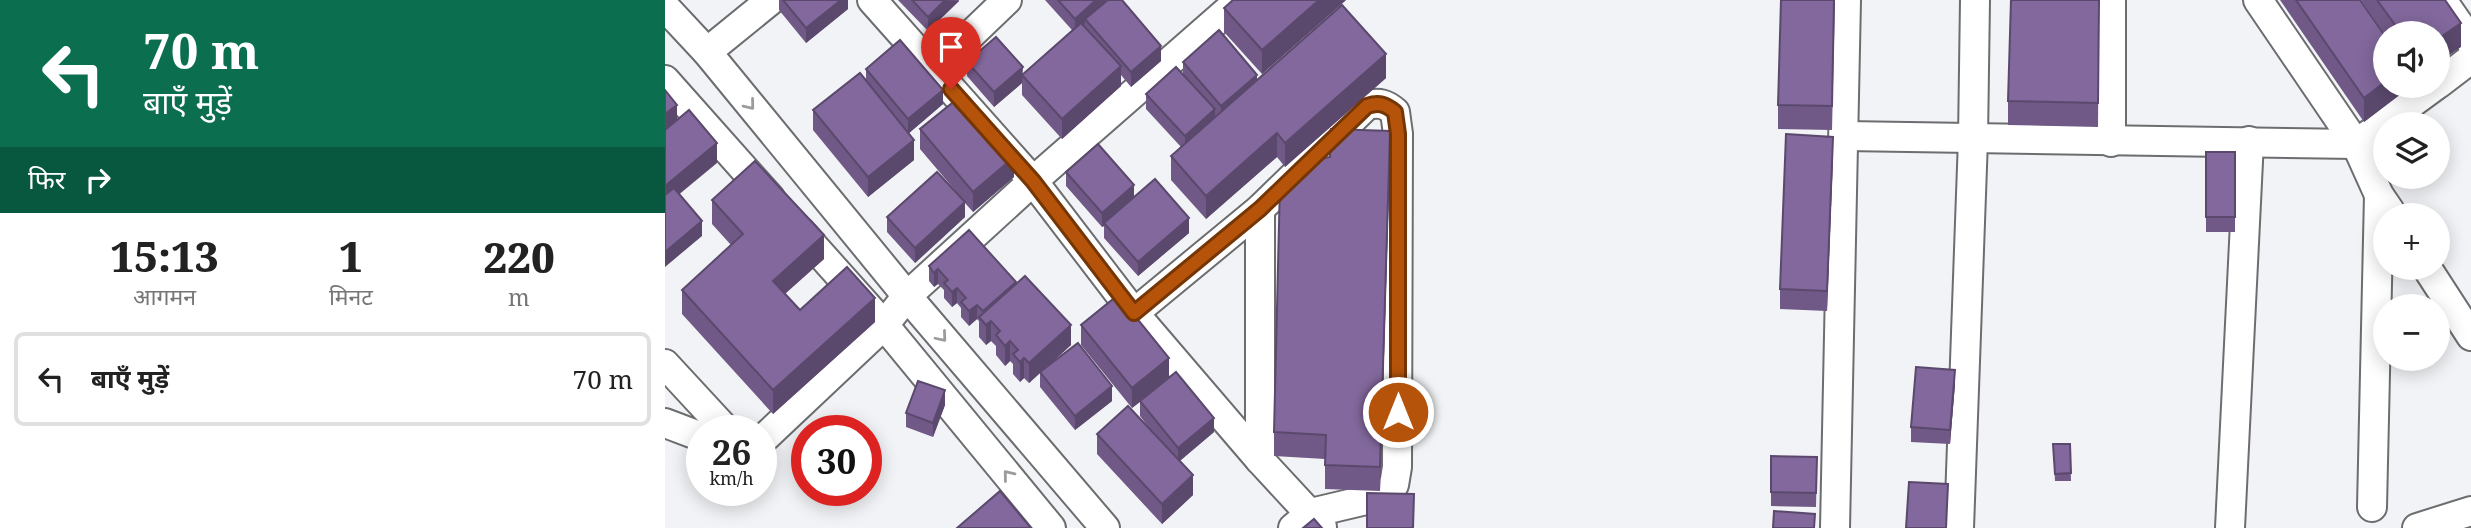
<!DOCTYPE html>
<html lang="hi">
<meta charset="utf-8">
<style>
:root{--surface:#fff;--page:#f2f2f2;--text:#222;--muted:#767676;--line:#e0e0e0}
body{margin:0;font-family:"Noto Serif","Noto Sans Devanagari",serif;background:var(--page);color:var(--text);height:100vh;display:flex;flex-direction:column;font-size:26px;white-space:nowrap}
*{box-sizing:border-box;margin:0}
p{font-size:23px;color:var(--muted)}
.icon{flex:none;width:38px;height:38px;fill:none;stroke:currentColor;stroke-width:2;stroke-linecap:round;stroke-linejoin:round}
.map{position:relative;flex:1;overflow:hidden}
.sheet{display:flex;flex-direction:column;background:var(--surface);width:665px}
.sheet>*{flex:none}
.banner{background:#0b6e4f;color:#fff;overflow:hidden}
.fabs{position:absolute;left:1708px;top:21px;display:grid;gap:14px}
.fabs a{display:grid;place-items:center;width:77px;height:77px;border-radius:50%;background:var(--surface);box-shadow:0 4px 18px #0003;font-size:35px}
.speed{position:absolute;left:21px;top:415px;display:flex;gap:14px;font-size:35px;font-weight:700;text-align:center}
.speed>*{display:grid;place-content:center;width:91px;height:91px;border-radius:50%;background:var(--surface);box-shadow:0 4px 18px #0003;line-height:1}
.speed small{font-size:18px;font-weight:400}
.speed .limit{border:10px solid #d22;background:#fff;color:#111}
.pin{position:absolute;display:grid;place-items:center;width:60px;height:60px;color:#fff;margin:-72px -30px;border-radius:50% 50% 50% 0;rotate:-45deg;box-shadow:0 0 7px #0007}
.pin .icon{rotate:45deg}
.me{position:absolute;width:77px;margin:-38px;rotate:0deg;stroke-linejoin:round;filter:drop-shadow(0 0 5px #0008)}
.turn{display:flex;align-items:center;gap:24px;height:147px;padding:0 28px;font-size:32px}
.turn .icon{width:91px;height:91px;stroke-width:2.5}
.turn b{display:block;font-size:49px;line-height:60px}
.then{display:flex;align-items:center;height:66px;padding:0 28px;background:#0003;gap:14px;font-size:26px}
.eta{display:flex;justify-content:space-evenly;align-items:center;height:119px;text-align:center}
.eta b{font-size:42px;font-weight:800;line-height:49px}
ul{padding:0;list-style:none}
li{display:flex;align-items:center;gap:21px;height:94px;margin:0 14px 10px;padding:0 14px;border:4px solid var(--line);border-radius:10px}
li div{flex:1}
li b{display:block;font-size:26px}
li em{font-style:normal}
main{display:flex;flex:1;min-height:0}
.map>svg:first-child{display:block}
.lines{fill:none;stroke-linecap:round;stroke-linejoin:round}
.minor-casing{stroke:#6b6d6f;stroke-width:32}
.minor{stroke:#fff;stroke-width:28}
.wall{fill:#705986}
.shaded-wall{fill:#5b496d}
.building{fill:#82689c;stroke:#5b496d;stroke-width:2}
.oneway{stroke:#9c9c9c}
.route-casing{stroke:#753606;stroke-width:18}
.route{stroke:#b45309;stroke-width:12}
</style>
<main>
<section class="sheet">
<div class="banner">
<div class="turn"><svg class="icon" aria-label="left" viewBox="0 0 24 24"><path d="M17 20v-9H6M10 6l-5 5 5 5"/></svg><div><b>70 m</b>बाएँ मुड़ें</div></div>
<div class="then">फिर<svg class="icon" aria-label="right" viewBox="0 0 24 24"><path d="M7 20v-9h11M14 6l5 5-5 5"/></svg></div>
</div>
<div class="eta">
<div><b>15:13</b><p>आगमन</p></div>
<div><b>1</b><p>मिनट</p></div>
<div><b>220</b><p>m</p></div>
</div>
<ul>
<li><svg class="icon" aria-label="left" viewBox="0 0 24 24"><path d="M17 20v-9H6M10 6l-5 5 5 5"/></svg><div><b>बाएँ मुड़ें</b></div><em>70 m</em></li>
</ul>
</section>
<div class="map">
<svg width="1806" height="528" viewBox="0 0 1806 528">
<rect width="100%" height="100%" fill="#f2f3f6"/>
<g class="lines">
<g class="minor-casing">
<g id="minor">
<polyline points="207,0 368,181 469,313 595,460 657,527"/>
<polyline points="1593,0 1691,144 1714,195 1725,211"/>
<polyline points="1777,0 1806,42"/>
<polyline points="0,7 42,52 242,296 440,528"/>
<polyline points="42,52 106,0"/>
<polyline points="269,70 342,0"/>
<polyline points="0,80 105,198"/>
<polyline points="1773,84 1806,59"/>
<polyline points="1180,136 1691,144 1770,86"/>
<polyline points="1446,142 1446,0"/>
<polyline points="595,209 595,460"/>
<polyline points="135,231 219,325 386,528"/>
<polyline points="1762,268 1806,336"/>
<path d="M 469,313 L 595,209 L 702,105 C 714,102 721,104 730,112 L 733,134 L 732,467 L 729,485 L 718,496 L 646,513 L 628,528"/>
<polyline points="0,364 61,430"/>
<polyline points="0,423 37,437"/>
<polyline points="96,441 219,325 242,296 368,181 575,0"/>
<polyline points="1707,507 1714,195"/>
<polyline points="1170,528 1181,0"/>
<polyline points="1294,528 1308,139 1310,0"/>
<polyline points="1565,528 1584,141"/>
<polyline points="1752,528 1806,511"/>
</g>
</g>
<use href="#minor" class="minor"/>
</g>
<g class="wall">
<polygon points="114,0 183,0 183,9 141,43 114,10"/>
<polygon points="233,0 294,0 294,1 263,31"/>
<polygon points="380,0 441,0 441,2 496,61 466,87 456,75 456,86 397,139 357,95 357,83 329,107 302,76 302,62 358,75 407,30"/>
<polygon points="681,0 597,74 559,32 559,8"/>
<polygon points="1170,0 1167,130 1113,129 1113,105"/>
<polygon points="1434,0 1433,127 1343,125 1343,101"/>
<polygon points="1615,0 1695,0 1741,86 1741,90 1699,122"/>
<polygon points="1696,0 1780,0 1796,47 1773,33 1720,33 1720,35"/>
<polygon points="518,62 592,80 721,78 620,167 612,157 541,219 506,180 506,156 516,147 481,109 481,94 518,74"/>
<polygon points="201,69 278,104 244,133 249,160 203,197 148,130 148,110 201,80"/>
<polygon points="255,129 349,177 308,212 300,203 300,217 250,263 222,232 222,217 299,201 255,149"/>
<rect x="1541" y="152" width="29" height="80"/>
<polygon points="725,155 715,491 660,489 660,459 609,456 609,432"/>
<polygon points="1168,156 1162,311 1115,309 1115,289"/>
<polygon points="401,172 469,197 524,233 473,276 439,238 439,226 437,227 401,186"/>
<polygon points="47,200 159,259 120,294 135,310 210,322 108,414 17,314 17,290 66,245 47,224"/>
<polygon points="264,266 351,284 406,345 382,367 447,401 410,430 375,387 375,373 364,383 359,378 355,382 348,374 348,364 345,361 340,366 331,355 331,346 326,341 321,345 314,337 314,321 312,319 304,326 296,317 296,308 292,303 287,307 279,298 279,290 273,284 269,287 264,281"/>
<polygon points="416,325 504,377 549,432 515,461 528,495 497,524 432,454 432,434 488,433 475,416 475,402 467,408 416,345"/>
<polygon points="1290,384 1285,444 1246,442 1246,427"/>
<polygon points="280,405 268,437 241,427 241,413"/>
<polygon points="1388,444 1405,444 1406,481 1390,481"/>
<polygon points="1106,456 1152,457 1151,507 1106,506"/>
</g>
<g class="shaded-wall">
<polygon points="176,0 183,0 183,9 141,43 141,28"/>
<polygon points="280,0 294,1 263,31 263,17"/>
<polygon points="431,0 441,0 441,6 420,19 420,24 410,33 410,19"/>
<polygon points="654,0 681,0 597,74 597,50"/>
<polygon points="1796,23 1796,47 1773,63 1773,39"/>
<polygon points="496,46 496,61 466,87 466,72"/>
<polygon points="721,54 721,78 620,167 620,143"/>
<polygon points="456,66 456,86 397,139 397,119"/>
<polygon points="358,67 357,83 329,107 329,92"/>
<polygon points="592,75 592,89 556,121 556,106"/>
<polygon points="1720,82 1720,86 1741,86 1741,90 1699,122 1699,98"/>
<polygon points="278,90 278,104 243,134 243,119"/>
<polygon points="12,105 12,124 0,134 0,114"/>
<polygon points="550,109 550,123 520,151 520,136"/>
<polygon points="725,131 725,155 715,491 715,467"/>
<polygon points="612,133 612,157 541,219 541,196"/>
<polygon points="1168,137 1168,156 1162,311 1162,291"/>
<polygon points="249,140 249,160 203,197 203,177"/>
<polygon points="52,143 52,163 0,206 0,186"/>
<polygon points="349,157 349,177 308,212 308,192"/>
<polygon points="469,185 469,200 439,223 439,226 437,227 437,213"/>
<polygon points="300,202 300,217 250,263 250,248"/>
<polygon points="524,218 524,233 473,276 473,262"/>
<polygon points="37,221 37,236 0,267 0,252"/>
<polygon points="159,235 159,259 108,304 108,281"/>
<polygon points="273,269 273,284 269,287 269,273"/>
<polygon points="351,282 351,296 318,321 318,311"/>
<polygon points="292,288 292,303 287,307 287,292"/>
<polygon points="210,298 210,322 108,414 108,390"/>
<polygon points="312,305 312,319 304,326 304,311"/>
<polygon points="326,321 326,341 321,345 321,325"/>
<polygon points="406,325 406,345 364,383 364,363"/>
<polygon points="345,341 345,361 340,366 340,346"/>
<polygon points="359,358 359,378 355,382 355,362"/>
<polygon points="504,358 504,378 467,408 467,388"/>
<polygon points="1290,370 1290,384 1285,444 1285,430"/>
<polygon points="447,386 447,401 410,430 410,416"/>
<polygon points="280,390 280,405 268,437 268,423"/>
<polygon points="549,418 549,432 513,462 513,448"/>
<polygon points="528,475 528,495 497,524 497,504"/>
</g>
<g class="building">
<polygon points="118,0 176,0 141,28"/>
<polygon points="247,0 280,0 263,17"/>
<polygon points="393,0 431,0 410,19"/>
<polygon points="443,0 457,0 496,46 466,72 420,19"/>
<polygon points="568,0 654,0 597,50 559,8"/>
<polygon points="1116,0 1169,0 1167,106 1113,105"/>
<polygon points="1346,0 1434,0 1433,103 1343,101"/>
<polygon points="1631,0 1695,0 1720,36 1720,82 1699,98"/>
<polygon points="1712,0 1780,0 1796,23 1773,39 1773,33 1736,33"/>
<polygon points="677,5 721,54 620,143 612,133 541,196 506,156"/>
<polygon points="416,23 456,66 397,119 357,75"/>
<polygon points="554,30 592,75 556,106 518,62"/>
<polygon points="331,37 358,67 329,92 302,62"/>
<polygon points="235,40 278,90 243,119 201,69"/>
<polygon points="511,67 550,109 520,136 481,94"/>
<polygon points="195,73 249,140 203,177 148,110"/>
<polygon points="0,90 12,105 0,114"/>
<polygon points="297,95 349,157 308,192 255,129"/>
<polygon points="24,110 52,143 0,186 0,130"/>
<polygon points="666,129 725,131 715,467 660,465 661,435 609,432 615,184 639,162 665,157"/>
<polygon points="1121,134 1168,137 1162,291 1115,289"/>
<polygon points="433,144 469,185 437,213 401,172"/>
<rect x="1541" y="152" width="29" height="65"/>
<polygon points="90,161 159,235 108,281 135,310 182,267 210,298 108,390 17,290 78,234 47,200"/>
<polygon points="272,172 300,202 250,248 222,217"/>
<polygon points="490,179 524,218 473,262 439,223"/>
<polygon points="9,188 37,221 0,252 0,195"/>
<polygon points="304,230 351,282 318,311 312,305 304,311 296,302 301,298 292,288 287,292 279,283 283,280 273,269 269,273 264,266"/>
<polygon points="360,276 406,325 364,363 359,358 355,362 348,354 353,350 345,341 340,346 331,335 335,331 326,321 321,325 314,317"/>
<polygon points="453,295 504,358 467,388 416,325"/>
<polygon points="413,343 447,386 410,416 375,372"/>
<polygon points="1251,367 1290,370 1285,430 1246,427"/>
<polygon points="511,372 549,418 513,448 475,401"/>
<polygon points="253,381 280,390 268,423 241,413"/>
<polygon points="463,406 528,475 497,504 432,434"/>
<polygon points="1388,444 1405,444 1406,473 1390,474"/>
<polygon points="1106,456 1152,457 1151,493 1106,492"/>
<polygon points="1244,482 1283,484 1281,528 1241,528"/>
<polygon points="335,491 366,528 292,528"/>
<polygon points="702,493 749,494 748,528 702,528"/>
<polygon points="1109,511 1150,514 1149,528 1108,528"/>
<polygon points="649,519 657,528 638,528"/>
</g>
<defs><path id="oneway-chevron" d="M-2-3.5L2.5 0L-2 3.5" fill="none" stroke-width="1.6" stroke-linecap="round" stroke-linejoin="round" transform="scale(1.75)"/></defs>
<g class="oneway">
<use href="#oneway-chevron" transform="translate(85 105) rotate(51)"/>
<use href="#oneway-chevron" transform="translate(277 337) rotate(50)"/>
<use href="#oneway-chevron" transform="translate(343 475) rotate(-129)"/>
</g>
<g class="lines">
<g class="route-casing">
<path id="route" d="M 286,89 L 368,181 L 469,313 L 595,209 L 702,106 C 714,102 720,104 730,112 L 733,134 L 733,412"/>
</g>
<use href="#route" class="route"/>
</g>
</svg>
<div class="fabs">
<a><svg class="icon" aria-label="sound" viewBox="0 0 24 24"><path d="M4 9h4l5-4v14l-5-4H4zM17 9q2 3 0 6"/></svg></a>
<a><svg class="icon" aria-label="layers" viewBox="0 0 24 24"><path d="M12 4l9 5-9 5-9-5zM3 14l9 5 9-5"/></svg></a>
<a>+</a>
<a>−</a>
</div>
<div class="speed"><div>26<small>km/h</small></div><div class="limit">30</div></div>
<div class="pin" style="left:286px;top:89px;background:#d93025"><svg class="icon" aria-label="arrive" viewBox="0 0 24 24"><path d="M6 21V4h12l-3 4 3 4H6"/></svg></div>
<svg class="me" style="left:733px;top:412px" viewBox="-20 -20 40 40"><circle r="17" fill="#b45309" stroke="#fff" stroke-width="3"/><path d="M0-11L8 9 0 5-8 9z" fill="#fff"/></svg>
</div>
</main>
